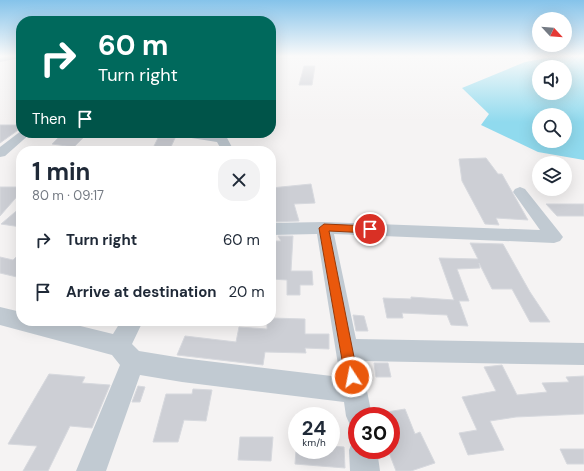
<!DOCTYPE html>
<meta charset="utf-8">
<style>
:root{--surface:#fff;--page:#f2f2f3;--text:#1f2937;--muted:#747a83}
body{margin:0;font-family:"DM Sans",sans-serif;background:var(--page);color:var(--text);height:100vh;display:flex;flex-direction:column;font-size:15px;white-space:nowrap}
*{box-sizing:border-box;margin:0}
p{font-size:13px;color:var(--muted)}
.icon{flex:none;width:22px;height:22px;fill:none;stroke:currentColor;stroke-width:2;stroke-linecap:round;stroke-linejoin:round}
.map{position:relative;flex:1;overflow:hidden}
.side{position:absolute;left:16px;top:146px;width:260px;height:180px;display:flex;flex-direction:column;background:var(--surface);border-radius:16px;box-shadow:0 4px 16px #0002}
.side>*{flex:none}
.top-card{position:absolute;left:16px;top:16px;width:260px;height:122px;border-radius:16px;box-shadow:0 4px 16px #0002;background:#00695c;color:#fff;overflow:hidden}
.needle{width:26px;rotate:116deg}
.buttons{position:absolute;left:532px;top:12px;display:grid;gap:8px}
.buttons a{display:grid;place-items:center;width:40px;height:40px;border-radius:50%;background:var(--surface);box-shadow:0 4px 16px #0002;font-size:20px}
.speed{position:absolute;left:288px;top:407px;display:flex;gap:8px;font-size:20px;font-weight:700;text-align:center}
.speed>*{display:grid;place-content:center;width:52px;height:52px;border-radius:50%;background:var(--surface);box-shadow:0 4px 16px #0002;line-height:1}
.speed small{font-size:10px;font-weight:400}
.speed .limit{border:6px solid #d22;background:#fff;color:#111}
.pin{position:absolute;display:grid;place-items:center;width:34px;height:34px;color:#fff;margin:-17px;border:2px solid #fff;border-radius:50%;box-shadow:0 1px 4px #0007}
.me{position:absolute;width:44px;margin:-22px;rotate:349deg;stroke-linejoin:round;filter:drop-shadow(0 0 3px #0008)}
.turn{display:flex;align-items:center;gap:14px;height:84px;padding:0 16px;font-size:18px}
.turn .icon{width:52px;height:52px;stroke-width:2.5}
.turn b{display:block;font-size:28px;line-height:34px}
.then{display:flex;align-items:center;height:38px;padding:0 16px;background:#0003;gap:8px;font-size:15px}
.round{display:grid;place-items:center;flex:none;width:42px;height:42px;border-radius:16px;background:var(--page)}
.headline{display:flex;align-items:center;justify-content:space-between;height:68px;padding:0 16px}
h1{font-size:24px;font-weight:700;line-height:30px}
ul{padding:0;list-style:none}
li{display:flex;align-items:center;gap:12px;height:52px;padding:0 16px}
li div{flex:1}
li b{display:block;font-size:15px}
li em{font-style:normal}
.map>svg:first-child{display:block}
.water{fill:#90daee;fill-rule:evenodd}
.building{fill:#cdcfd5;stroke:#d7d9de}
.lines{fill:none;stroke-linecap:round;stroke-linejoin:round}
.minor{fill:#c1cad2;fill-rule:evenodd}
.route{fill:#ea580c;stroke:#983908}
</style>
<div class="map">
<svg width="584" height="471" viewBox="0 0 584 471">
<rect width="100%" height="100%" fill="#f5f3f3"/>
<path class="water" d="M 557,56 L 584,56 L 584,160 L 538,152 L 481,125 L 489,114 L 462,88 L 525,62 ZM 539,67 L 565,67 L 565,93 L 539,93 ZM 539,115 L 565,115 L 565,141 L 539,141 Z"/>
<g class="building">
<polygon points="304,66 315,66 312,85 299,85"/>
<polygon points="0,125 21,125 21,128 0,143"/>
<polygon points="63,133 65,133 87,134 74,147 52,144"/>
<polygon points="158,138 175,138 170,149 152,150"/>
<polygon points="486,158 498,174 502,174 528,220 496,218 499,225 485,224 462,181 459,159"/>
<polygon points="311,184 315,203 294,204 299,221 271,222 271,188"/>
<polygon points="0,187 21,187 21,192 0,216"/>
<polygon points="546,204 584,204 584,216 557,216"/>
<polygon points="21,207 21,227 1,224"/>
<polygon points="278,236 293,236 291,271 312,271 313,285 300,285 300,295 287,295 287,280 271,279 271,241 281,241"/>
<polygon points="470,243 503,244 530,292 550,322 530,322 512,289 492,289 479,263 480,268 457,269 469,301 459,301 468,326 451,325 447,315 402,313 403,318 387,318 383,298 411,299 411,297 454,300 439,258 478,259"/>
<polygon points="21,252 21,278 0,273 0,257 13,260"/>
<polygon points="353,315 364,316 368,331 356,331"/>
<polygon points="271,318 305,319 305,334 329,334 329,349 305,348 306,353 265,352 263,365 177,355 185,336 236,342 239,327 267,329 267,321 271,321"/>
<polygon points="374,363 388,363 391,377 376,377"/>
<polygon points="502,365 517,395 547,392 542,383 569,382 566,377 584,376 584,414 516,417 490,421 504,450 468,455 459,433 477,430 462,397 496,391 484,367"/>
<polygon points="49,374 85,377 82,383 110,385 92,428 70,426 48,471 23,471 37,446 8,444"/>
<polygon points="138,386 145,387 140,402 132,402"/>
<polygon points="193,389 212,390 206,421 184,420 178,442 153,442 166,394 192,394"/>
<polygon points="405,409 415,434 420,432 435,463 411,471 396,471 388,450 391,450 391,442 397,440 391,423 391,416 388,416 387,412"/>
<polygon points="240,437 273,437 271,461 238,460"/>
<polygon points="331,446 344,447 345,468 295,464 296,450 331,450"/>
<polygon points="560,449 584,449 584,464 567,464"/>
</g>
<g class="lines">
<g class="minor">
<polygon points="9,56 21,56 20,58 0,62 0,58"/>
<polygon points="21,131 21,133 31,133 5,156 0,157 0,147"/>
<polygon points="179,133 207,133 226,136 234,151 222,151 217,142 185,137 181,135"/>
<polygon points="520,187 525,189 560,233 563,237 560,241 554,243 334,234 356,339 584,343 584,365 361,361 372,416 357,416 357,428 350,425 346,416 344,402 182,382 140,375 106,471 76,471 120,365 112,355 0,325 0,307 21,312 21,321 60,321 113,334 121,321 143,321 132,344 139,351 182,358 340,377 317,234 271,235 271,223 324,222 540,230 513,192 515,189"/>
<polygon points="357,438 357,450 377,450 380,471 350,471 349,450 353,440"/>
</g>
</g>
<linearGradient id="sky" x2="0" y2="1"><stop stop-color="#85c3ea"/><stop offset="0.46" stop-color="#fafafa"/><stop offset="1" stop-color="#fafafa" stop-opacity="0"/></linearGradient>
<rect width="584" height="122" fill="url(#sky)"/>
<polygon class="route" points="324,224 370,226 374,229 370,233 329,231 358,377 356,382 352,384 347,382 345,377 319,228"/>
</svg>
<div class="buttons">
<a><svg class="needle" viewBox="-14 -14 28 28"><path d="M0-13l5 13h-10z" fill="#e53935"/><path d="M0 13l5-13h-10z" fill="#747a83"/></svg></a>
<a><svg class="icon" aria-label="sound" viewBox="0 0 24 24"><path d="M4 9h4l5-4v14l-5-4H4zM17 9q2 3 0 6"/></svg></a>
<a><svg class="icon" aria-label="search" viewBox="0 0 24 24"><circle cx="10" cy="10" r="6"/><path d="M15 15l6 6"/></svg></a>
<a><svg class="icon" aria-label="layers" viewBox="0 0 24 24"><path d="M12 4l9 5-9 5-9-5zM3 14l9 5 9-5"/></svg></a>
</div>
<div class="speed"><div>24<small>km/h</small></div><div class="limit">30</div></div>
<div class="pin" style="left:370px;top:229px;background:#d93025"><svg class="icon" aria-label="arrive" viewBox="0 0 24 24"><path d="M6 21V4h12l-3 4 3 4H6"/></svg></div>
<svg class="me" style="left:352px;top:377px" viewBox="-20 -20 40 40"><circle r="17" fill="#ea580c" stroke="#fff" stroke-width="3"/><path d="M0-11L8 9 0 5-8 9z" fill="#fff"/></svg>
<div class="top-card">
<div class="turn"><svg class="icon" aria-label="right" viewBox="0 0 24 24"><path d="M7 20v-9h11M14 6l5 5-5 5"/></svg><div><b>60 m</b>Turn right</div></div>
<div class="then">Then<svg class="icon" aria-label="arrive" viewBox="0 0 24 24"><path d="M6 21V4h12l-3 4 3 4H6"/></svg></div>
</div>
<section class="side">
<div class="headline"><div><h1>1 min</h1><p>80 m · 09:17</p></div><a class="round"><svg class="icon" aria-label="close" viewBox="0 0 24 24"><path d="M6 6l12 12M18 6L6 18"/></svg></a></div>
<ul>
<li><svg class="icon" aria-label="right" viewBox="0 0 24 24"><path d="M7 20v-9h11M14 6l5 5-5 5"/></svg><div><b>Turn right</b></div><em>60 m</em></li>
<li><svg class="icon" aria-label="arrive" viewBox="0 0 24 24"><path d="M6 21V4h12l-3 4 3 4H6"/></svg><div><b>Arrive at destination</b></div><em>20 m</em></li>
</ul>
</section>
</div>
